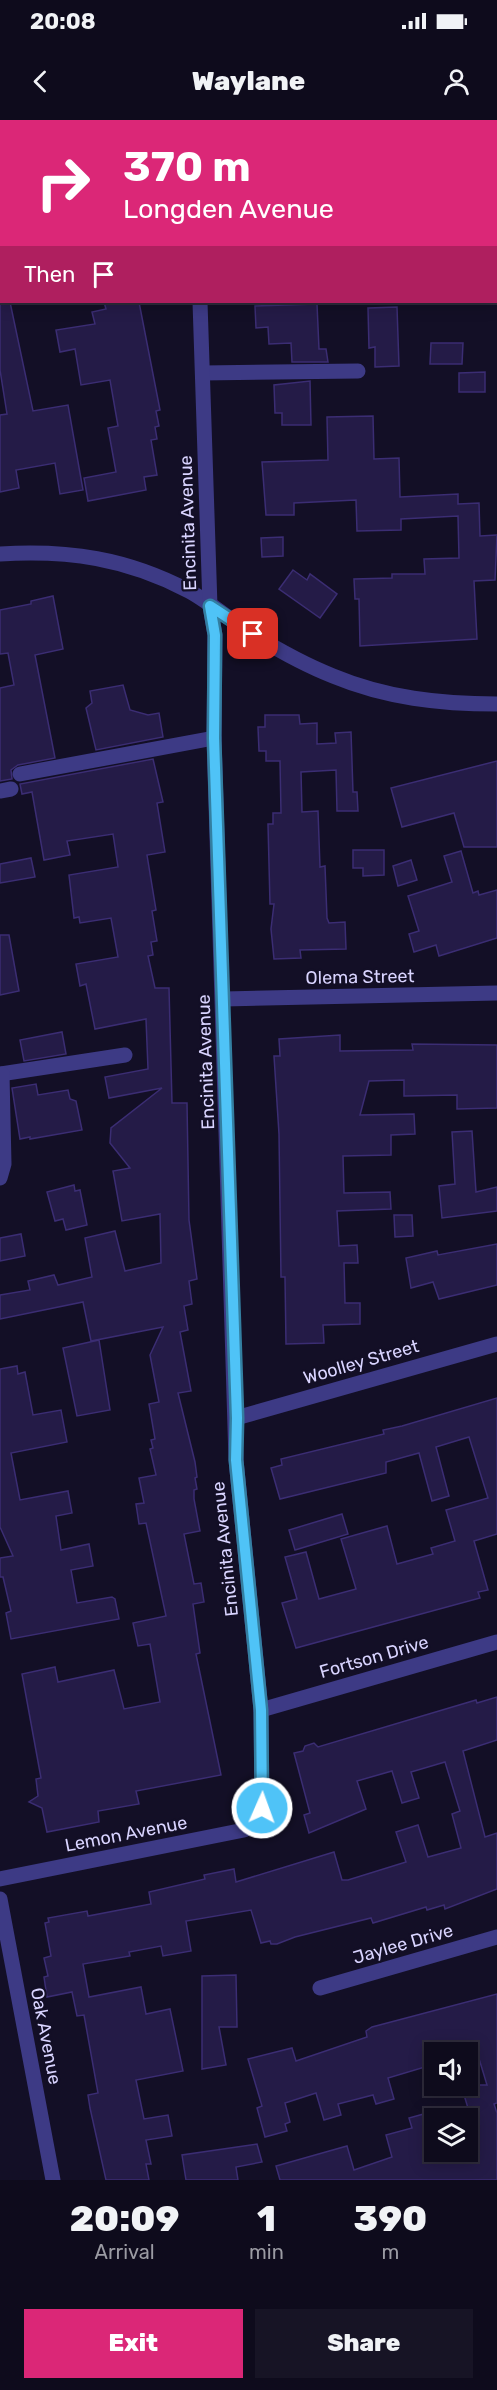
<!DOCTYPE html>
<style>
:root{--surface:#0e0b1c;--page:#171425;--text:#f1f3f6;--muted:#9b9ba3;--line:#2e2b3b;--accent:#db2777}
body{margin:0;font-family:Rubik,sans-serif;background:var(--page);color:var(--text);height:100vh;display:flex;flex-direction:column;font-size:22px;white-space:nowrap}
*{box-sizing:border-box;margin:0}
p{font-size:20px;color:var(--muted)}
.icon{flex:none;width:33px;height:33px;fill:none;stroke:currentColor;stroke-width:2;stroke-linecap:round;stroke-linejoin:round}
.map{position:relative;height:2060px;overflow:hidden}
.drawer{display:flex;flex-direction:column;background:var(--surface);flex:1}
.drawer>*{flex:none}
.hud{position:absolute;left:0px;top:0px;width:498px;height:183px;box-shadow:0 3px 15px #0003,0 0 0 2px var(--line);background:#db2777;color:#fff;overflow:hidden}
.controls{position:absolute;left:424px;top:1922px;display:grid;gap:12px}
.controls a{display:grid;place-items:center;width:54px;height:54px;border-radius:0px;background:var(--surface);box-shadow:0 3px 15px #0003,0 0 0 2px var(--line);font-size:30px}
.pin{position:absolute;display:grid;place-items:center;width:51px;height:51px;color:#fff;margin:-26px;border-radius:12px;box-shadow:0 3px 9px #0006}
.me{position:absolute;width:66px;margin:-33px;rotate:2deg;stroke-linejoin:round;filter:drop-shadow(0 0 4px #0008)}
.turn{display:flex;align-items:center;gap:21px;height:126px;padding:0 24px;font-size:27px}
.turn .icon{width:78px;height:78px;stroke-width:2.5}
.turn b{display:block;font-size:42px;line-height:51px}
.then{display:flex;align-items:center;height:57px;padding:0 24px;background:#0003;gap:12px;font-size:22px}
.eta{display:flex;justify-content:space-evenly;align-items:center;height:102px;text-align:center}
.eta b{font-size:36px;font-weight:800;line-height:42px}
.primary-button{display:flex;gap:12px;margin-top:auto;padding:12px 24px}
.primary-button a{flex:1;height:69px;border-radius:0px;background:var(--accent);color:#fff;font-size:24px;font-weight:800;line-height:69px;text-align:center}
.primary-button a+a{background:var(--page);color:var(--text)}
.status{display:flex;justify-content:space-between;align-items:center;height:42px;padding:0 30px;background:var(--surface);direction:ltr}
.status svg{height:16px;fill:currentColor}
header{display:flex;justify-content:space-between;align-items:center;height:78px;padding:0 24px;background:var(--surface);font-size:27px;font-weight:800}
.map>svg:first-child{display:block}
.building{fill:#241b47;stroke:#3b2d73;stroke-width:1.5}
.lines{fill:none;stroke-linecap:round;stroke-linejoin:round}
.minor{stroke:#3d3a85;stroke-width:15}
.route-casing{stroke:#337fa1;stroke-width:15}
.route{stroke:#4fc3f7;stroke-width:10}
.labels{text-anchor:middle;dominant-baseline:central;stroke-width:4.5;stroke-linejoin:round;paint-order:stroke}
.street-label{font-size:18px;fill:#d9d4ff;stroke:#130f26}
</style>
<div class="status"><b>20:08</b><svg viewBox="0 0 49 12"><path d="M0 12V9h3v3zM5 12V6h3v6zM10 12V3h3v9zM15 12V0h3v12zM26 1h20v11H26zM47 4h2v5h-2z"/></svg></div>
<header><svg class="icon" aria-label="back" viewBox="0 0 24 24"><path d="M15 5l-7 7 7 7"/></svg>Waylane<svg class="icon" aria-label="person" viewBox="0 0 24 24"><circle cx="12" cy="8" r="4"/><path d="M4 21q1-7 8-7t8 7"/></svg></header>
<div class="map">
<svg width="497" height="2060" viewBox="0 0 497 2060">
<rect width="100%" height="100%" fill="#130f26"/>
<g class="building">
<polygon points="0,173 2,182 10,182 33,291 68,285 83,370 60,374 55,343 16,350 19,368 0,372 0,295 7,294 0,250"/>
<polygon points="104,182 139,182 160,290 156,291 159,306 155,307 157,319 151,320 157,355 144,357 146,370 88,381 84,358 116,352 108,308 118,306 110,260 81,265 75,229 60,232 56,210 95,204 92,192 106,189"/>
<polygon points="317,184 319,229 326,229 328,242 292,242 291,223 269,224 268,207 256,208 255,186"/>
<polygon points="397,187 399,246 375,247 375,227 369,228 368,188"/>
<polygon points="431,223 463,223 462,244 430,244"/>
<polygon points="485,252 485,272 459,272 459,253"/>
<polygon points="310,261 311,305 282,305 282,293 275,293 274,265"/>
<polygon points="373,296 374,339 399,338 400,377 458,374 458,384 479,383 480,416 497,415 495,460 474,461 477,519 360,526 359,479 355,479 354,459 392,458 392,454 425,454 424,439 459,438 458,396 401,399 401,410 357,411 356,380 294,383 294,395 266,395 262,342 328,340 327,297"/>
<polygon points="283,417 283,436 262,437 261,418"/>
<polygon points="293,450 307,460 310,454 337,474 320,498 279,469"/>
<polygon points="53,476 63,529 35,535 55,638 18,645 11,650 12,659 0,661 0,568 14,565 8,533 0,534 0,490 31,484 31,481"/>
<polygon points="123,565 130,590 148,595 159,593 163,617 96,630 86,588 92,583 90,571"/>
<polygon points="265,595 299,595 300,604 317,603 317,624 336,623 335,613 351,612 353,672 357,672 358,691 337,691 336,650 301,652 302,692 318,691 320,747 325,746 327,798 329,803 345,802 346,829 300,830 301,838 274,839 271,809 274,784 270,784 268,704 273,704 273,693 281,693 280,641 266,641 266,631 259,631 258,607 265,607"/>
<polygon points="153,639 163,682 157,683 165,732 147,735 156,790 152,791 157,821 151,822 153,835 148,836 155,868 169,868 172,983 187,983 189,1100 197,1159 189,1161 192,1184 184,1186 188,1210 180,1212 191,1271 178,1273 195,1342 197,1357 195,1358 197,1369 194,1370 194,1379 200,1411 184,1414 194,1464 201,1463 204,1482 193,1484 200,1533 196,1534 221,1655 136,1671 139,1684 98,1691 99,1702 47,1712 42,1688 29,1682 38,1676 36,1659 41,1658 22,1554 55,1547 58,1562 114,1550 124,1589 160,1582 150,1524 138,1526 133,1503 166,1496 146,1403 139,1404 136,1384 144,1383 139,1358 156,1355 150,1329 153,1328 151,1320 155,1319 149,1284 159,1282 150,1235 163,1207 91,1221 83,1182 0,1199 0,1175 30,1170 28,1161 54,1155 58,1165 92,1157 85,1118 115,1111 125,1151 161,1143 160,1094 122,1101 113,1051 130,1048 110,1023 111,1008 162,968 109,978 105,957 148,949 146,899 95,909 86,864 80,866 76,844 118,837 111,798 80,803 79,797 74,798 69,755 118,747 113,714 67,721 70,735 44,740 32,672 22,674 20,664"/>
<polygon points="497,641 497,727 464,727 454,693 402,707 391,668"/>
<polygon points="353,730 384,730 384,755 363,756 363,748 353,748"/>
<polygon points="461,731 473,773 478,771 479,775 497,770 497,818 439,836 436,825 414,832 409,814 419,811 408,776 452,762 444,736"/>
<polygon points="31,738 35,757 0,763 0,744"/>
<polygon points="411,740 417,760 398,766 393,746"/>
<polygon points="0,815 9,815 19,871 0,875"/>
<polygon points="62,912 66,934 24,941 20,920"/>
<polygon points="340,915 340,931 413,930 412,924 497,925 497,988 457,989 457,975 404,976 404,960 369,961 360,995 414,994 415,1014 391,1015 391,1035 343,1036 344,1073 390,1072 391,1089 337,1091 339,1126 357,1125 358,1143 344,1143 345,1183 360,1183 360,1204 323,1205 324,1223 286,1224 285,1157 281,1157 279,1014 274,936 280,936 279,919"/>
<polygon points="36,964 38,975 68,970 70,979 76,981 82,1010 30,1019 30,1017 20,1019 12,968"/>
<polygon points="472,1011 476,1072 497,1067 497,1091 442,1098 439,1066 455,1064 452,1012"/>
<polygon points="74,1065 75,1071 80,1070 87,1105 66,1110 63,1099 55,1101 47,1072"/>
<polygon points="394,1095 412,1095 413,1116 395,1117"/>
<polygon points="21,1114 25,1136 0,1141 0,1118"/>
<polygon points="497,1124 497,1165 439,1179 433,1162 411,1168 406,1138 437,1131 438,1135"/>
<polygon points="99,1220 110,1290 77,1296 63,1228"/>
<polygon points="17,1246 18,1254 25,1252 33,1295 61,1290 67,1322 11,1333 20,1380 68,1371 72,1393 56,1396 61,1430 89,1424 93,1446 71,1450 77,1483 112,1477 115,1479 119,1499 11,1519 6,1493 11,1491 3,1457 0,1457 0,1438 13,1436 0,1407 0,1249"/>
<polygon points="497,1278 497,1414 474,1421 488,1470 478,1472 480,1478 296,1528 282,1483 297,1479 285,1437 306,1432 319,1479 356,1469 341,1419 387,1406 397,1444 433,1434 431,1428 455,1421 446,1390 488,1378 469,1317 436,1327 449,1376 432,1381 419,1333 386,1342 386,1353 280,1379 271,1348 282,1345 281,1339 384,1314 383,1310 402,1306"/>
<polygon points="342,1394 348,1414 295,1430 289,1410"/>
<polygon points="497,1577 497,1620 463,1631 485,1717 497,1713 497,1769 445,1789 444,1785 427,1790 426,1787 373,1803 371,1798 295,1817 277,1824 271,1824 270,1821 261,1823 251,1790 186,1801 191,1831 163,1836 161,1826 129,1832 130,1836 83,1844 89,1877 141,1867 146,1894 170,1889 183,1951 136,1960 144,1999 168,1995 172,2016 146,2020 151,2044 146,2044 149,2060 106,2060 90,1988 88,1975 98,1973 84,1895 77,1896 72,1872 47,1877 44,1857 48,1856 44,1838 51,1836 45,1803 49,1802 48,1798 87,1791 88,1796 151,1784 149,1772 205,1759 204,1755 234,1749 236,1762 334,1732 342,1760 348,1760 406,1742 396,1712 418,1705 428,1737 461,1728 452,1694 460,1691 445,1642 411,1652 419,1678 402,1683 392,1651 357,1661 366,1689 309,1713 304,1695 310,1693 294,1633 303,1631 305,1626 314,1623 318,1627 476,1580 477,1583"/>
<polygon points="236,1855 237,1907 219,1907 226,1945 202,1949 202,1856"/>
<polygon points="497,1874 497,1983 494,1984 497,1993 497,2060 280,2060 276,2046 347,2026 354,2050 392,2037 386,2015 412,2008 409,1998 431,1992 435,2008 435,2031 468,2031 468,1988 461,1965 487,1965 477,1932 435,1932 435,1944 388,1958 394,1979 376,1984 373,1975 338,1984 341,1995 324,2000 316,1973 285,1983 290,2002 285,2004 287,2011 265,2017 257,1988 262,1986 248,1939 292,1928 296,1941 367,1917 366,1911 372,1907"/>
<polygon points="257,2024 262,2042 236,2047 238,2060 186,2060 182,2035"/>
</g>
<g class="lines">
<g class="minor">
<polyline points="197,0 197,2"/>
<polyline points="203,253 358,251"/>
<path d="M 0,434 C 69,430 126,438 189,471 C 211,483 231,501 252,514 C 278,530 305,545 333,556 C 386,578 440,584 497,584"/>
<polyline points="20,654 214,618"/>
<polyline points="0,671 11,669"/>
<polyline points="224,879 497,873"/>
<polyline points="0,954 125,935"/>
<polyline points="0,1058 4,1044 2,954"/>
<polyline points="236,1298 497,1224"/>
<polyline points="261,1590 497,1522"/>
<polyline points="0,1759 244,1710 262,1688 261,1590 236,1340 214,618 215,515 210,486 200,182"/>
<polyline points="0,1779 53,2060"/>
<polyline points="320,1868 497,1817"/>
</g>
</g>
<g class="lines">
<g class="route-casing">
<polyline id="route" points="253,514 210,486 215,515 214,618 237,1298 236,1340 261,1590 262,1688"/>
</g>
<use href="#route" class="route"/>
</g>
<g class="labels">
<g class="street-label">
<text transform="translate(188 403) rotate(-92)">Encinita Avenue</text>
<text transform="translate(360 857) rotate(-1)">Olema Street</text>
<text transform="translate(206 942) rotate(-92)">Encinita Avenue</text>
<text transform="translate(361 1242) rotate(-16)">Woolley Street</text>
<text transform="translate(225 1429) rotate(-96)">Encinita Avenue</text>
<text transform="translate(374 1537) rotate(-16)">Fortson Drive</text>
<text transform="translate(126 1714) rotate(-11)">Lemon Avenue</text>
<text transform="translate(403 1824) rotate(-16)">Jaylee Drive</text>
<text transform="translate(46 1916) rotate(79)">Oak Avenue</text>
</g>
</g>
</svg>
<div class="controls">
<a><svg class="icon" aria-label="sound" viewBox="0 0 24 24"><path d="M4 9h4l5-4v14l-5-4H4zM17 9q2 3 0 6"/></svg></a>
<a><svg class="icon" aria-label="layers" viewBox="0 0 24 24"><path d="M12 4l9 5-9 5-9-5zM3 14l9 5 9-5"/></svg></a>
</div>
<div class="pin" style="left:253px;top:514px;background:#d93025"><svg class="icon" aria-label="arrive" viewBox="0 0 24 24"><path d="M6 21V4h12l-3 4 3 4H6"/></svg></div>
<svg class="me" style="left:262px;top:1688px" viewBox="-20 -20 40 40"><circle r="17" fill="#4fc3f7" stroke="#fff" stroke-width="3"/><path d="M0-11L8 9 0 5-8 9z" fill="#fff"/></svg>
<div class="hud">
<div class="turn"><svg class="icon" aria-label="right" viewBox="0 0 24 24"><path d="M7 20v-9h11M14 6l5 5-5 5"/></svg><div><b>370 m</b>Longden Avenue</div></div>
<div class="then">Then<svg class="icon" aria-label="arrive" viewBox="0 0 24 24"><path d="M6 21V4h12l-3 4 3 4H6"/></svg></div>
</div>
</div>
<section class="drawer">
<div class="eta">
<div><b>20:09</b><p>Arrival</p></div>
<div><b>1</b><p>min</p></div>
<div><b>390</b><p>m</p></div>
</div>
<div class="primary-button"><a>Exit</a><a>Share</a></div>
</section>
